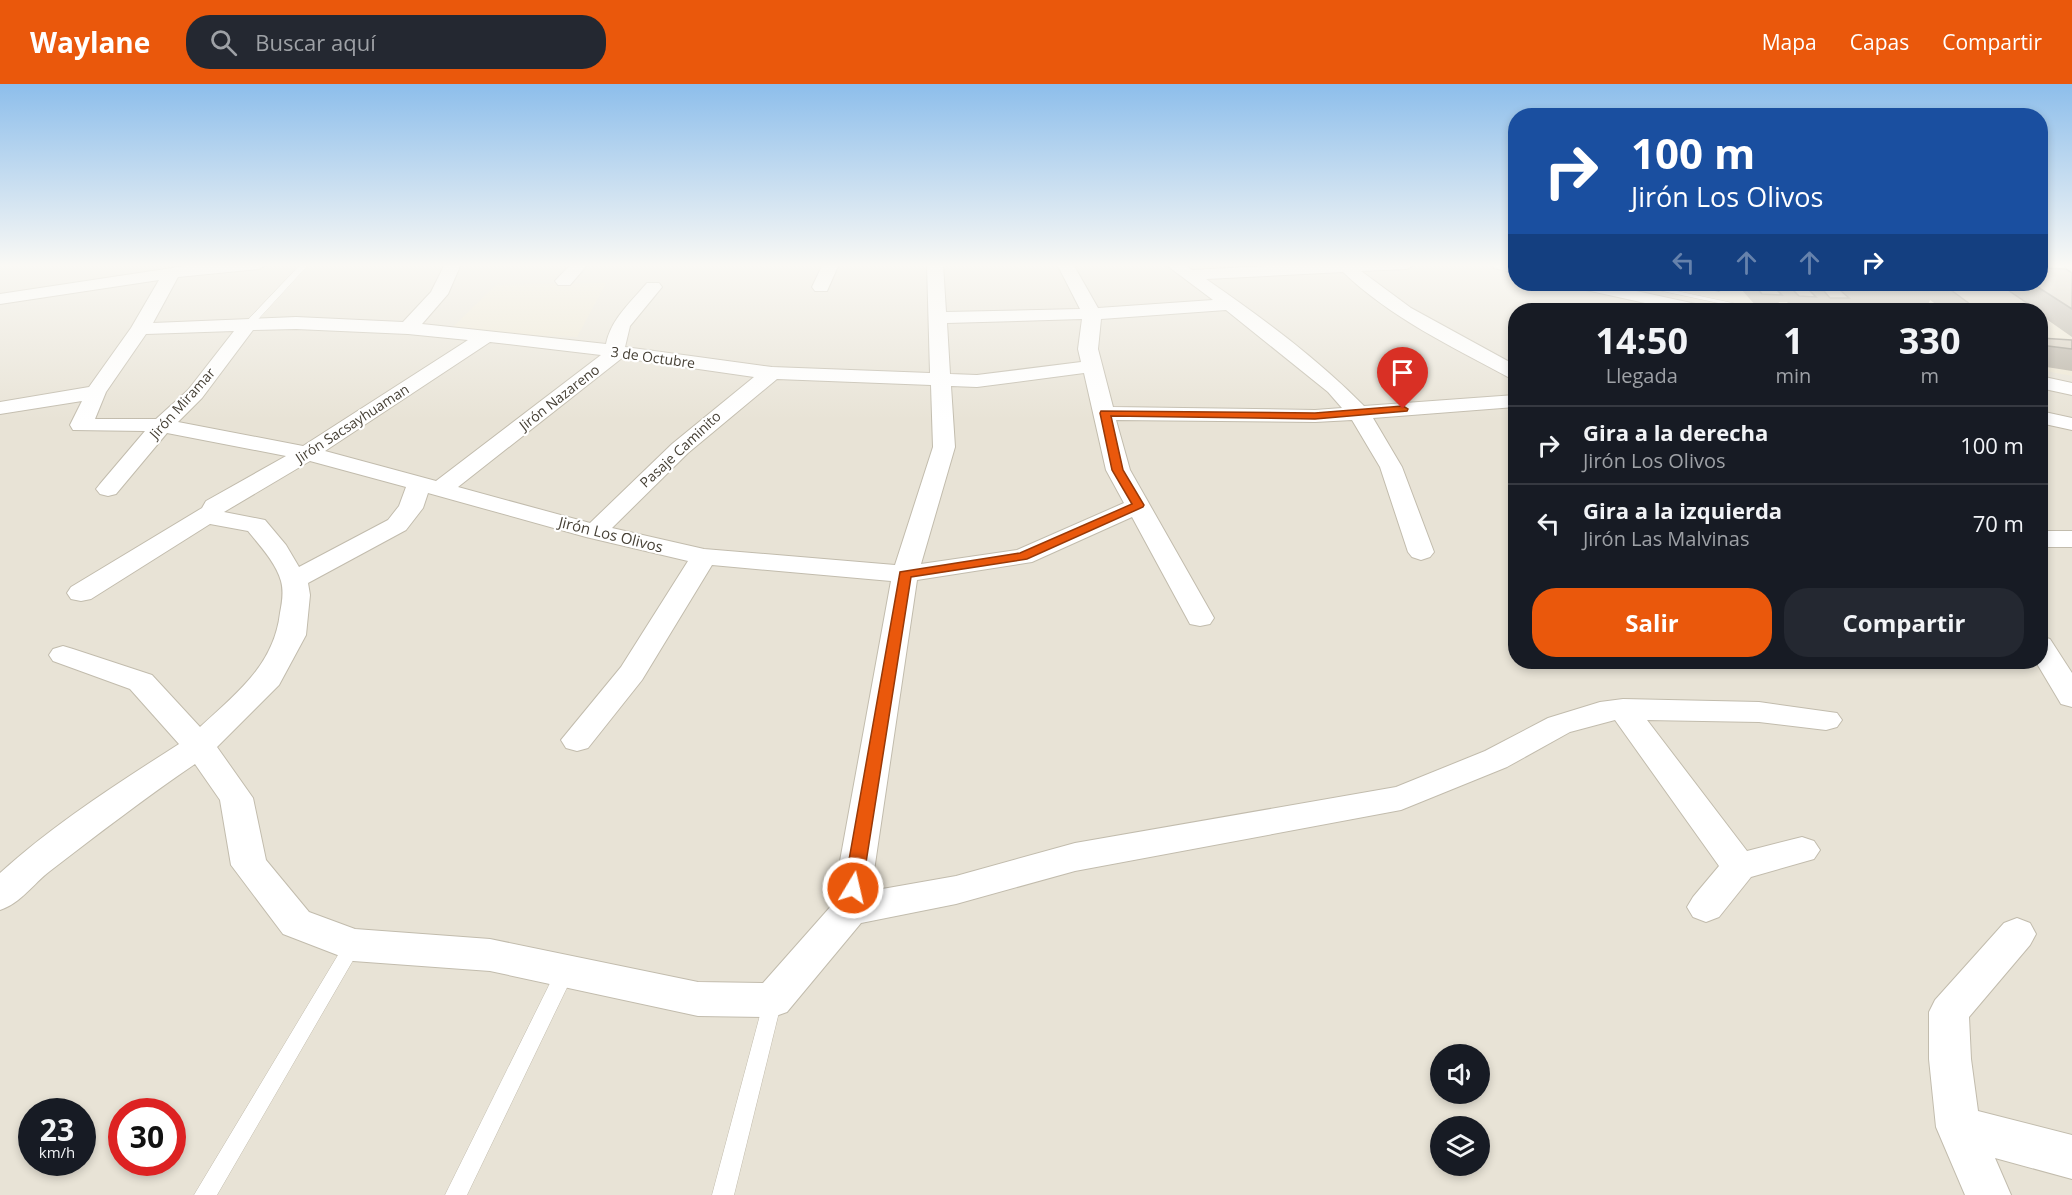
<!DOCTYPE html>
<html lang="es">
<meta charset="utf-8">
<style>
:root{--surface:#171b24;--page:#242831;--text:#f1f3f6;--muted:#9ea1a6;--line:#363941;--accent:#ea580c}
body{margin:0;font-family:"Open Sans",sans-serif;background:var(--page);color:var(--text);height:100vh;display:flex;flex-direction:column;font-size:22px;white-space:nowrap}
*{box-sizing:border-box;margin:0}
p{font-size:20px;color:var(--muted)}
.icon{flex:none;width:33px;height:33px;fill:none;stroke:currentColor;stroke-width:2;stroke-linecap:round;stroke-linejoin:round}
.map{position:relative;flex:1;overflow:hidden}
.panel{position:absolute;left:1508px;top:219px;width:540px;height:366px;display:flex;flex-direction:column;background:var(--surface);border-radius:24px;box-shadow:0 3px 9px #0003}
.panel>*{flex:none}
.hud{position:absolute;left:1508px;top:24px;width:540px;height:183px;border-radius:24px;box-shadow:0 3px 9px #0003;background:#1a4fa0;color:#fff;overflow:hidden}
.fabs{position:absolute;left:1430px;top:960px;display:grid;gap:12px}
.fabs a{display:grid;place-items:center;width:60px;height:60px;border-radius:50%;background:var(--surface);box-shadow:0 3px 9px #0003;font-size:30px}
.speed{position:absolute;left:18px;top:1014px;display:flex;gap:12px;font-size:30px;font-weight:700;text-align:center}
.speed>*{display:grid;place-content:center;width:78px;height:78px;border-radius:50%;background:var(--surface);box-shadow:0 3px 9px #0003;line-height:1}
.speed small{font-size:15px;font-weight:400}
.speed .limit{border:9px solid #d22;background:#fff;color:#111}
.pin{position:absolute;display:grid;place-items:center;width:51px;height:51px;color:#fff;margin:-62px -26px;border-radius:50% 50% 50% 0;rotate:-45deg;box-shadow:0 0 6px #0007}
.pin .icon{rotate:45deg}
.me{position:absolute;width:66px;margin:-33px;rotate:9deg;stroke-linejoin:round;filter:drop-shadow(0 0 4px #0008)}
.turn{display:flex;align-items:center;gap:21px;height:126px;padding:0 24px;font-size:27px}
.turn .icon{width:78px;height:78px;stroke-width:2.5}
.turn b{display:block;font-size:42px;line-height:51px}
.lanes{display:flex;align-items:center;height:57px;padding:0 24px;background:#0003;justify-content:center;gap:30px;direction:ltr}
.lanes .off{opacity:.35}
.eta{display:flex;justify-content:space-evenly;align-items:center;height:102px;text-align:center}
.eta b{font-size:36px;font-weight:700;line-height:42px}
.action{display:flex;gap:12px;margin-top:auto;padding:12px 24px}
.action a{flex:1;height:69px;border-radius:24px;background:var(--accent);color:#fff;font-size:24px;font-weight:700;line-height:69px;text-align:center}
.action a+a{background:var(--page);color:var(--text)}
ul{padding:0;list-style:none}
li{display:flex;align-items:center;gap:18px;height:78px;padding:0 24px;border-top:2px solid var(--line)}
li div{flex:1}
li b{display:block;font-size:22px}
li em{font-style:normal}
header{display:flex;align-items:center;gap:36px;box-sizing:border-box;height:84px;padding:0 30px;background:var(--accent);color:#fff}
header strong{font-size:28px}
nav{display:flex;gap:33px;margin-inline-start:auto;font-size:21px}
.search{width:420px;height:54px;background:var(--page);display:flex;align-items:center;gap:15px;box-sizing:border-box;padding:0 21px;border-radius:24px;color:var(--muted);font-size:22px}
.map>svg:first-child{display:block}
.residential{fill:#e8e3d6;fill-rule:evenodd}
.education{fill:#ede6d2}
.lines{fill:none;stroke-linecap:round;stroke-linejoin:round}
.service-casing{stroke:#c2bcad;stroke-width:1}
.minor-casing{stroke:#c2bcad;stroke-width:2}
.service{fill:#fff;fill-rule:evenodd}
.minor{fill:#fff;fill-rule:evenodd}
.wall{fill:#b7b0a3}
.shaded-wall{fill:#959084}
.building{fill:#d5cdbd;stroke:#959084;stroke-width:1.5}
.route{fill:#ea580c;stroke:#983908;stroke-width:1.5}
.labels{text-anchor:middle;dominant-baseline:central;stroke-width:4.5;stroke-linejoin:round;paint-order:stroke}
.far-street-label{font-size:14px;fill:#474136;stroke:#fff}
.street-label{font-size:15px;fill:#474136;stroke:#fff}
</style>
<header>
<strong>Waylane</strong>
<div class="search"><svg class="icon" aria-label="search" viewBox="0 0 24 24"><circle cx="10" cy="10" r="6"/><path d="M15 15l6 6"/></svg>Buscar aquí</div>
<nav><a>Mapa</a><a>Capas</a><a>Compartir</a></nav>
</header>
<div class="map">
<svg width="2072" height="1111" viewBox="0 0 2072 1111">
<rect width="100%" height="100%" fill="#f4f1e8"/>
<path class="residential" d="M 0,180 L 1515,180 L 1515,200 L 2040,200 L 2040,180 L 2072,180 L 2072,1111 L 0,1111 ZM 1515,226 L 2040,226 L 2040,578 L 1515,578 ZM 1440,970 L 1479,970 L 1479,1010 L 1440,1010 ZM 32,1028 L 82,1028 L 82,1078 L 32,1078 ZM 122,1028 L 172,1028 L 172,1078 L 122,1078 ZM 1440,1042 L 1479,1042 L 1479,1082 L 1440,1082 Z"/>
<g class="education">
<polygon points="1185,180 1304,180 1193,186"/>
<polygon points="2040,180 2072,180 2072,292 2040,286 2040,226 1742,226 1616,200 2040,200"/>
<polygon points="606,199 577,253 500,250 453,243 496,201"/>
</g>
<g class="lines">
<g class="service-casing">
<g id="service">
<polygon points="301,180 309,180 250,244 244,244 244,240"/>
<polygon points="2053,180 2062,180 2070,188 2055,194 2040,194 2040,190 2061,187"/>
<polygon points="1630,200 1644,200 1765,226 1751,226"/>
<polygon points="353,854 359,856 362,861 359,866 217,1111 194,1111 347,856"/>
<polygon points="566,879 573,881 575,887 467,1111 445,1111 559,881"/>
<polygon points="773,908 780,910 782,916 734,1111 712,1111 764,916 766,910"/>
</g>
</g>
<g class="minor-casing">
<g id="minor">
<path d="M 267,180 L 259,185 L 178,193 L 153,239 L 296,233 L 403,238 L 431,208 L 445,180 L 461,180 L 448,210 L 422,240 L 606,260 C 611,235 631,218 647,199 L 659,199 L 662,203 L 630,242 L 625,263 L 772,283 L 930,289 L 927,180 L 943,180 L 946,228 L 1080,225 L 1057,180 L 1073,180 L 1098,224 L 1213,216 L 1165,180 L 1184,180 L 1192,186 L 1308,180 L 1415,180 L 1407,185 L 1361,187 L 1411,224 L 1515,281 L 1515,295 L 1508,293 C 1451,262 1391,234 1343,188 L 1206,195 C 1261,233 1317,274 1364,322 L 1515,311 L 1515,323 L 1373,334 L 1402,383 L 1434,468 L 1430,473 L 1421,476 L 1412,473 L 1408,468 L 1380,383 L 1352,336 L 1315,338 L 1116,336 L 1130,386 L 1214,534 L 1210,540 L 1200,542 L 1190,540 L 1132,433 L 1032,478 L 917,496 L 871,807 L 956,792 L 1075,759 L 1396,703 L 1485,667 L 1548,634 L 1600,618 L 1623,615 L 1759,618 L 1837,629 L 1842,636 L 1837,643 L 1826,646 L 1759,638 L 1647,636 L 1747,767 L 1802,753 L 1814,757 L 1820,766 L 1814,775 L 1751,793 L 1719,833 L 1706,838 L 1693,833 L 1687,823 L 1693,813 L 1719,782 L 1615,636 L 1570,648 L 1507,683 L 1401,726 L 1075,787 L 956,820 L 861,839 L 787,928 L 773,933 L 698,932 L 490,887 L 353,877 L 283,850 L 231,781 L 220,716 L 195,680 C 145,714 98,750 50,787 C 33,800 21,819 0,826 L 0,789 C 54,740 118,699 179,660 L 130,605 L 53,577 L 49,571 L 53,565 L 63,562 L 73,565 L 152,591 L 200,643 C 236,610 274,581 280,529 C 282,519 284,508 281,497 C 276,479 260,462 248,447 L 210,440 L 91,515 L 81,517 L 71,515 L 67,509 L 71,503 L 202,424 L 206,417 L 286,372 L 167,349 L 116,410 L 108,412 L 100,410 L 96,405 L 100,400 L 145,347 L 73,346 L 70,341 L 82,317 L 0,330 L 0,318 L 89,303 L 131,244 L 159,196 L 0,220 L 0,210 L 192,181 ZM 1226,226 L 1328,308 L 1342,324 L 1315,326 L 1113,323 L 1098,265 L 1101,235 ZM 1082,235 L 1078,265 L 1081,278 L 977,291 L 950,290 L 947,239 ZM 296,245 L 408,250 L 468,256 L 303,362 L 178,338 L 202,314 L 253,246 ZM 234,247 L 188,306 L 156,335 L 95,335 L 106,308 L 146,250 ZM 490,258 L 601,271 L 436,397 L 325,367 ZM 622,274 L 754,293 L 672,360 L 590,439 L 458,403 ZM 1084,289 L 1106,386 L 1124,419 L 1017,466 L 921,480 L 955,363 L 951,302 L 977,303 ZM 777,295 L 931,301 L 933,363 L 895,481 L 704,465 L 612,444 L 688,369 ZM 310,377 L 406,403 L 399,422 L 388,436 L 299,483 L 286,461 L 265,436 L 224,428 ZM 428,409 L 586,453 L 688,477 L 621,583 L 561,656 L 566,664 L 577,667 L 588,664 L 642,596 L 712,481 L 891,497 L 832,821 L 763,899 L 698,898 L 490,855 L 355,845 L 309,828 L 266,776 L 253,714 L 217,663 L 279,601 L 306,551 L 310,511 L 308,499 L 406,446 L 423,424 Z"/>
<polygon points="571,180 588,180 570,201 558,201 555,197"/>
<polygon points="823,180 839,180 827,207 815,207 812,203"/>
<polygon points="1492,180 1515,180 1515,189 1494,184"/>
<polygon points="1574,200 1604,200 1705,222 1708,226 1677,226 1577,204"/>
<polygon points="2040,292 2072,299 2072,311 2040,304"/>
<polygon points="2040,327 2072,334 2072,346 2040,339"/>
<rect x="2040" y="447" width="32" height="16"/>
<polygon points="2040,552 2050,555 2072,589 2072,623 2061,620 2036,578 2040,578"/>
<polygon points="2017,834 2030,839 2036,850 2030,861 1969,933 1971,975 1978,1027 2072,1051 2072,1095 1995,1074 2011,1111 1965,1111 1936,1043 1929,975 1929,928 1935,916 2004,839"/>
</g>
</g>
<use href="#service" class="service"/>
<use href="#minor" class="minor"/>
</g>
<g class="wall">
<polygon points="2072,189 2072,253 2042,232 2040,236 2040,226 1944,226 1930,216 1927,223 1847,219 1843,226 1825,226 1818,220 1813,220 1810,226 1793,225 1787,218 1779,218 1776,224 1757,223 1740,204 1742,200 1802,200 1803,201 1808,201 1808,200 2040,200"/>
<polygon points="1653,200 1727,200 1723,206 1718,208 1709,205 1676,203 1671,205"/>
<polygon points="2040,254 2072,256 2072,287 2040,282"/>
</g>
<g class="shaded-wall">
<polygon points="1673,200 1677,200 1676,203 1671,205"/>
<polygon points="1721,200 1727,200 1723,206 1718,208"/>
</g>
<g class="building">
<polygon points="2040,184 2066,185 2072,189 2072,225 2033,200 2040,200"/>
<polygon points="1753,200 1802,200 1803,201 1818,201 1816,200 1833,200 1849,214 1830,214 1824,207 1809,206 1816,213 1799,212 1792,205 1775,204 1782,211 1762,210"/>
<polygon points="1852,200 1930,200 1936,204 1853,200"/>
<polygon points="1943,200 1999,200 2037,226 1978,226"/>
<polygon points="2040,254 2072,256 2072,265 2040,261"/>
</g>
<linearGradient id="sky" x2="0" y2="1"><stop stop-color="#8dbeeb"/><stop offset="0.54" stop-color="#faf9f5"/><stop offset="1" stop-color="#faf9f5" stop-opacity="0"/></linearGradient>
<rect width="2072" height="336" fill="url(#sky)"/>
<polygon class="route" points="1403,322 1408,325 1407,327 1315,335 1111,332 1123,386 1144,421 1143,423 1027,475 911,493 862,804 859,809 853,811 847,809 844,804 900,488 1020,469 1132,420 1112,386 1100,329 1101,327 1315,329"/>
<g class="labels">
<g class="far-street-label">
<text transform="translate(653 273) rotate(8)">3 de Octubre</text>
<text transform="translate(559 313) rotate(-38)">Jirón Nazareno</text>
<text transform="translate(182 319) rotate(-48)">Jirón Miramar</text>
<text transform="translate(352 339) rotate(-33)">Jirón Sacsayhuaman</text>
<text transform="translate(680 365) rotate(-43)">Pasaje Caminito</text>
</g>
<g class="street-label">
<text transform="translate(611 450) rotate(14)">Jirón Los Olivos</text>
</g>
</g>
</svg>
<div class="fabs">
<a><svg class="icon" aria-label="sound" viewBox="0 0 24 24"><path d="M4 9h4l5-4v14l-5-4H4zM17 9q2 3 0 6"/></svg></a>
<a><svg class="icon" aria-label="layers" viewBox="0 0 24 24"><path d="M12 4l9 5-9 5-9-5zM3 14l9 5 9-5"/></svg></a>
</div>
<div class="speed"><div>23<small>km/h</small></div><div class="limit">30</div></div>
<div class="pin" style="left:1403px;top:325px;background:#d93025"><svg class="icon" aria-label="arrive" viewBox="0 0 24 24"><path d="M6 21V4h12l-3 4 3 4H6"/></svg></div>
<svg class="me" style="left:853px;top:804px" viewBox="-20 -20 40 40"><circle r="17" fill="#ea580c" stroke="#fff" stroke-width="3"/><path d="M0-11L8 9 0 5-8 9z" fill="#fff"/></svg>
<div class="hud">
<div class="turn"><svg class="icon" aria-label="right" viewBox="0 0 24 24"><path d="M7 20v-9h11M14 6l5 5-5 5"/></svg><div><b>100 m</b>Jirón Los Olivos</div></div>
<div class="lanes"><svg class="icon off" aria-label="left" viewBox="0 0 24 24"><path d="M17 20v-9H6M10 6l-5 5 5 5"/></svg><svg class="icon off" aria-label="ahead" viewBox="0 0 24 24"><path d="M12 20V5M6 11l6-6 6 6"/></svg><svg class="icon off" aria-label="ahead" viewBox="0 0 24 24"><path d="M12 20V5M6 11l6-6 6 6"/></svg><svg class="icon" aria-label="right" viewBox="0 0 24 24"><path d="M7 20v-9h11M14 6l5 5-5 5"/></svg></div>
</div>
<section class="panel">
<div class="eta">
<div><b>14:50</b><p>Llegada</p></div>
<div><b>1</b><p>min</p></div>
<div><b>330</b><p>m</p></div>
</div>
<ul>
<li><svg class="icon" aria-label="right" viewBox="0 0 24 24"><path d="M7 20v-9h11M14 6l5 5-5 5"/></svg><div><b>Gira a la derecha</b><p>Jirón Los Olivos</p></div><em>100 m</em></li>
<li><svg class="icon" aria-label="left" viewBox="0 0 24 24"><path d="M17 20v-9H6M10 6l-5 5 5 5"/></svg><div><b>Gira a la izquierda</b><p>Jirón Las Malvinas</p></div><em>70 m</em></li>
</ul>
<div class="action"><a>Salir</a><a>Compartir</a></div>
</section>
</div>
